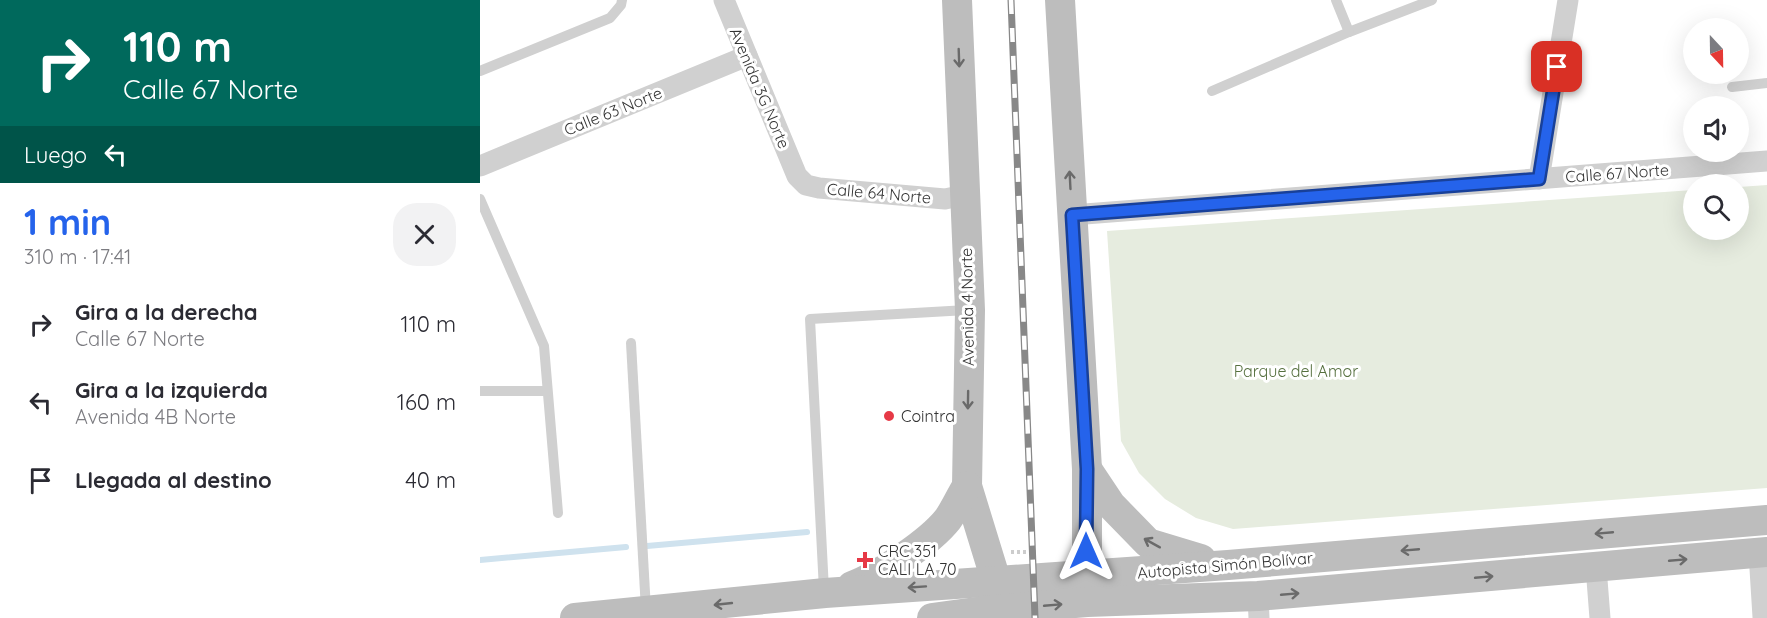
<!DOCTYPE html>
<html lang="es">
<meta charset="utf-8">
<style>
:root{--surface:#fff;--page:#f2f2f3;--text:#2b2b33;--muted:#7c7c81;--accent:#2563eb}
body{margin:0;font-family:Quicksand,sans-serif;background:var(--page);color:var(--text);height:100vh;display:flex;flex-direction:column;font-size:22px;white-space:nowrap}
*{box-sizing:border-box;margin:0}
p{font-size:20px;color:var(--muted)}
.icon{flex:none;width:33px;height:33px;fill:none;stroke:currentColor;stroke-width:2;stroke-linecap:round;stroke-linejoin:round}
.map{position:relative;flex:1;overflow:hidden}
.details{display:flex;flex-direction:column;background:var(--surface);width:480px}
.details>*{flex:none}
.top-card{background:#00695c;color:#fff;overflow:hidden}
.needle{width:39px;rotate:158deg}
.buttons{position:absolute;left:1203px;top:18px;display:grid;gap:12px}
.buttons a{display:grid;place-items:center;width:66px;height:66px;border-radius:50%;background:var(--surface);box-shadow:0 6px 24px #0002;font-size:30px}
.pin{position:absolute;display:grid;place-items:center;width:51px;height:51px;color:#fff;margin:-26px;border-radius:12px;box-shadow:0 3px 9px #0006}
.me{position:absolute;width:66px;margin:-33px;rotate:0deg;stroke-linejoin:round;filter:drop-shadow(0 0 4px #0008)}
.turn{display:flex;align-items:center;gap:21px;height:126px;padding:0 24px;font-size:27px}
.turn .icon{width:78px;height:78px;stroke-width:2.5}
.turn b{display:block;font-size:42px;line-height:51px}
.then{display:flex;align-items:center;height:57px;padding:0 24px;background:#0003;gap:12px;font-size:22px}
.round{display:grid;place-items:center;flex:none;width:63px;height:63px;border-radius:24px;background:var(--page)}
.summary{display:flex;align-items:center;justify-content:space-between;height:102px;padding:0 24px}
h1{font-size:36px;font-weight:800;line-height:45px;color:var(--accent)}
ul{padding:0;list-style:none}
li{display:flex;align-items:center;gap:18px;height:78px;padding:0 24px}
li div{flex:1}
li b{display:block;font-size:22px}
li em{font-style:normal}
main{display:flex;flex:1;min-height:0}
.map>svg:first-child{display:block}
.green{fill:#e6ecdf}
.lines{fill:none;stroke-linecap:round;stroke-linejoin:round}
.stream{stroke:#cfe2ee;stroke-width:6}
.path{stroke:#cdcdcd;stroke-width:4;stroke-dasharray:3 3;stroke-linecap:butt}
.lane{stroke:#d0d0d0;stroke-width:10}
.street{stroke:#d0d0d0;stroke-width:21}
.secondary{stroke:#bdbdbd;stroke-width:30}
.rail-casing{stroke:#888;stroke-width:7}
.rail{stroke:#fff;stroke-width:4.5;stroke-dasharray:14;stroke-linecap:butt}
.oneway{stroke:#6a6a6a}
.route-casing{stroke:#184099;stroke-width:15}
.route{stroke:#2563eb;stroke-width:10}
.poi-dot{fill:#e63946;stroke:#fff;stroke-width:2}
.labels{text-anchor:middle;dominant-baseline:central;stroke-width:6;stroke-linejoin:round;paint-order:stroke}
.street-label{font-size:16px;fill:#333;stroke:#fff}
.park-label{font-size:16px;fill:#56703f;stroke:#fff}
.poi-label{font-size:16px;fill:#333;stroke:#fff;text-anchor:start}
</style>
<main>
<section class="details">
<div class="top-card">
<div class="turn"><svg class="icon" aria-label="right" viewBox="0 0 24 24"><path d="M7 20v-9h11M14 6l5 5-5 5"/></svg><div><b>110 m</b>Calle 67 Norte</div></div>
<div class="then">Luego<svg class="icon" aria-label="left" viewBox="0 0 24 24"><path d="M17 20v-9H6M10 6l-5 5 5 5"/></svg></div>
</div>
<div class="summary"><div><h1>1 min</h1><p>310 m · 17:41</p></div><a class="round"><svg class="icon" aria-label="close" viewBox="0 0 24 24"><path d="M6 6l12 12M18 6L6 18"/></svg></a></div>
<ul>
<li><svg class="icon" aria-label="right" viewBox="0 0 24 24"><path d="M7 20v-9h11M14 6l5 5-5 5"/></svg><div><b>Gira a la derecha</b><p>Calle 67 Norte</p></div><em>110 m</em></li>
<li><svg class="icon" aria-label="left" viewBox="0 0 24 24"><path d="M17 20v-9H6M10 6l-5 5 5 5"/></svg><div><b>Gira a la izquierda</b><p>Avenida 4B Norte</p></div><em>160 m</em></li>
<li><svg class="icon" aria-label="arrive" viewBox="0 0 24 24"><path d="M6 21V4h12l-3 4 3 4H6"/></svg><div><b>Llegada al destino</b></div><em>40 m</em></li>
</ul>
</section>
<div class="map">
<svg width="1287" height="618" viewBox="0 0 1287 618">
<rect width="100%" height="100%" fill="#fff"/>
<polygon class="green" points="1287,185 1287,488 753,529 716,518 685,499 659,473 641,441 627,231 1213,190 1214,230 1258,230 1259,187"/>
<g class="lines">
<g class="stream">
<polyline points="167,546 327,532"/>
<polyline points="0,560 146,547"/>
</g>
<polyline class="path" points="531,552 556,552"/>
<g class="lane">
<polyline points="869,32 952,0"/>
<polyline points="0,71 130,18 141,5 142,0"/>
<polyline points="1252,87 1287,83"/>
<polyline points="732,91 869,32 856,0"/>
<polyline points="0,199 64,346 78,513"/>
<polyline points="151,343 166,610"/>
<polyline points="0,391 67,391"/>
<polyline points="344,590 330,319 487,310"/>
</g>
<g class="street">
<polyline points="244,0 317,176 326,185 339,188 465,199 484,195"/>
<polyline points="0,166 267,56"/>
<polyline points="1059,179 1088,0"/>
<polyline points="592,215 1287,161"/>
<polyline points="1279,553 1283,617"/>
<polyline points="1116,567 1120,618"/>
<polyline points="778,596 779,618"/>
</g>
<g class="secondary">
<polyline points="477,0 490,310 487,486 522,600"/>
<polyline points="580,0 607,469 607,593"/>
<polyline points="607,469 631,505 668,543 721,559"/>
<path d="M 372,586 C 399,576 450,542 468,519 C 475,509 480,497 487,486"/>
<polyline points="95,618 345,593 748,565 1287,520"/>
<polyline points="452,618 503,611 607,602 778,596 1287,552"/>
</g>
<g class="rail-casing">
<polyline id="rail" points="531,0 555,618"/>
</g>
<use href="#rail" class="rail"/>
</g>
<defs><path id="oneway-shaft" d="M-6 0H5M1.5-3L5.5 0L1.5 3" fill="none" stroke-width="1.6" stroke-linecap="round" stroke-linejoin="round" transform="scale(1.5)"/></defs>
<g class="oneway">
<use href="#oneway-shaft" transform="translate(479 58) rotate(88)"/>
<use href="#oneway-shaft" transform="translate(590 180) rotate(-93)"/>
<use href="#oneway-shaft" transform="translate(488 400) rotate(91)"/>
<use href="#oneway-shaft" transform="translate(1124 533) rotate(175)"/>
<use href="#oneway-shaft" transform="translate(672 543) rotate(-151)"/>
<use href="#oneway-shaft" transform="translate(930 550) rotate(175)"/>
<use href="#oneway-shaft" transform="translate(1198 560) rotate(-5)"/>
<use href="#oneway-shaft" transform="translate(1004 577) rotate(-5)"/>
<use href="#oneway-shaft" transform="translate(437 587) rotate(176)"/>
<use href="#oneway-shaft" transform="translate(810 594) rotate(-5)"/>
<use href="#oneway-shaft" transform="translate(243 604) rotate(174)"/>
<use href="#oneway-shaft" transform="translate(573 605) rotate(-5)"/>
</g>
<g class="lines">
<g class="route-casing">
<polyline id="route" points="606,551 607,469 592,215 1059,179 1077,67"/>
</g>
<use href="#route" class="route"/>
</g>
<g class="poi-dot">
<circle cx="409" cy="416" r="6"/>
<path d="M382 551h6v6h6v6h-6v6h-6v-6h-6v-6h6z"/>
</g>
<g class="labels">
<g class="street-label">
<text transform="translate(280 88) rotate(67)">Avenida 3G Norte</text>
<text transform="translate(133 111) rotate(-22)">Calle 63 Norte</text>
<text transform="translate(1137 173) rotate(-4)">Calle 67 Norte</text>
<text transform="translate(399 193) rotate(5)">Calle 64 Norte</text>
<text transform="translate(487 307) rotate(-91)">Avenida 4 Norte</text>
<text transform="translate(745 565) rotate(-5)">Autopista Simón Bolívar</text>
</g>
<g class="park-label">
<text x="816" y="371">Parque del Amor</text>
</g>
<g class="poi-label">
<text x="421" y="416">Cointra</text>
<text x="398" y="551">CRC 351<tspan x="398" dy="18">CALI LA 70</tspan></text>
</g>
</g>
</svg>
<div class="buttons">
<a><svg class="needle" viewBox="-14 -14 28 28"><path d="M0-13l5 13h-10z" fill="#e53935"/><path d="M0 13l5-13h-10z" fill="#7c7c81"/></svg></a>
<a><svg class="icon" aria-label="sound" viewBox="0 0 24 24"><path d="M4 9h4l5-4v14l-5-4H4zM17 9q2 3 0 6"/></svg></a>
<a><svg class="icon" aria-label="search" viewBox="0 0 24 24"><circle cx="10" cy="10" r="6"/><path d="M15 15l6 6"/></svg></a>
</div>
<div class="pin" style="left:1077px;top:67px;background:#d93025"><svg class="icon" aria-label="arrive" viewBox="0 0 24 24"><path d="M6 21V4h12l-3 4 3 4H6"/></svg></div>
<svg class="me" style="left:606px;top:551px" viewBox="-20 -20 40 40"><path d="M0-17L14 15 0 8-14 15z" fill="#2563eb" stroke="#fff" stroke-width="4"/></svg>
</div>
</main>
